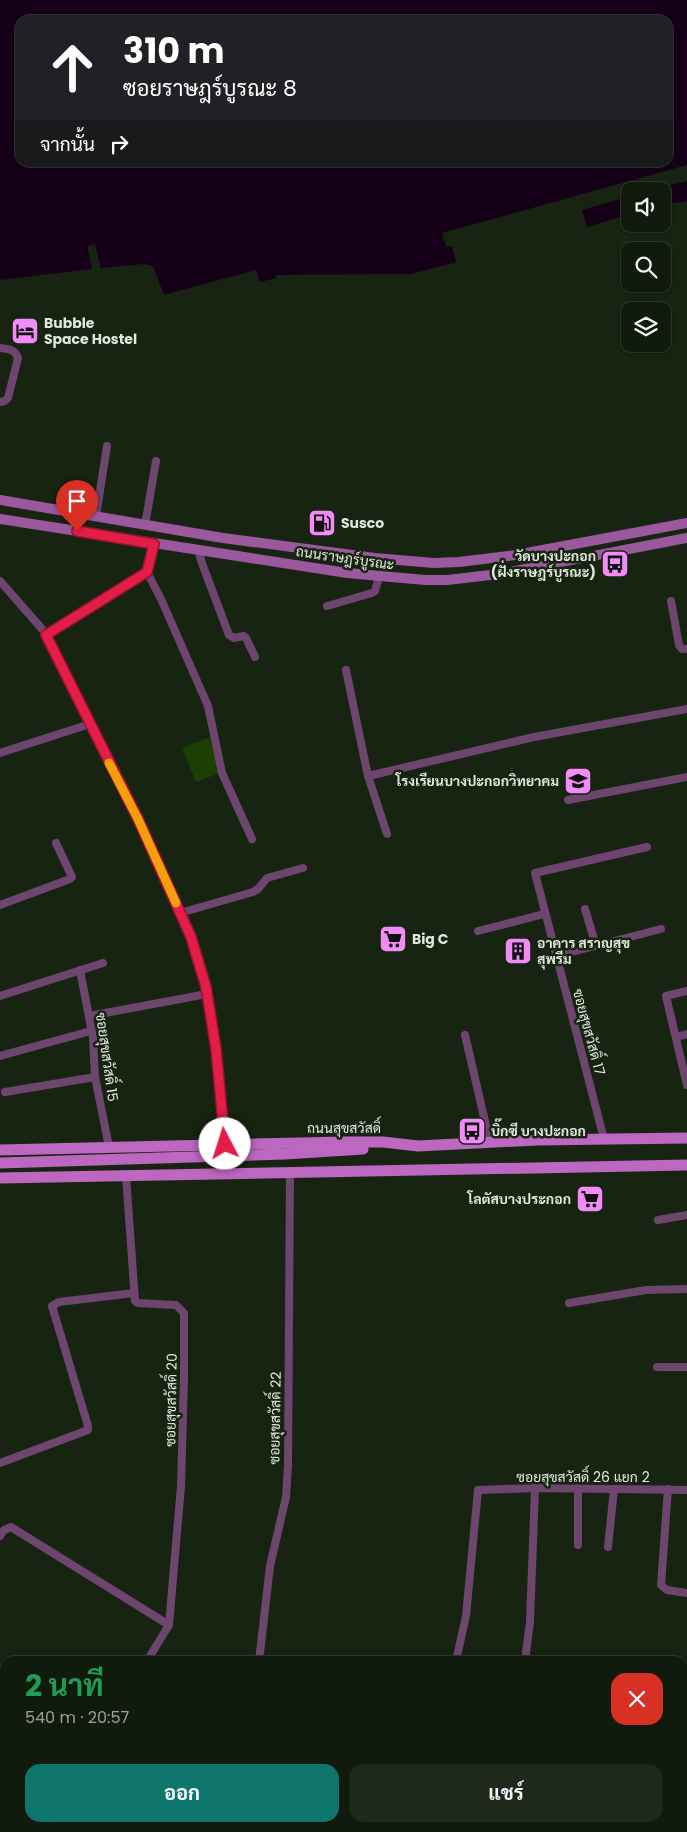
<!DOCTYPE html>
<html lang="th">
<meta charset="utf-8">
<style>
:root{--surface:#111b0d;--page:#1e281b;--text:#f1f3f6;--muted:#9ca19d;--line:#30392e;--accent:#0f766e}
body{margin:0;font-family:Poppins,Sarabun,sans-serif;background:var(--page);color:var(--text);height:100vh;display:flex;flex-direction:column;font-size:19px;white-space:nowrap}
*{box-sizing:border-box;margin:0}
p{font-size:16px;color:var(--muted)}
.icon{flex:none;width:28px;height:28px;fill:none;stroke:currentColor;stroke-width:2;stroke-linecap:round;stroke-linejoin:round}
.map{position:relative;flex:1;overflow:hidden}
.sheet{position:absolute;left:0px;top:1656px;width:688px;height:176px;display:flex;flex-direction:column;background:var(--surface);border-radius:15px 15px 0 0;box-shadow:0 1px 4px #0004,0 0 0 1px var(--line)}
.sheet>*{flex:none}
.top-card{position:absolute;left:15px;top:15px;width:658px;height:152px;border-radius:15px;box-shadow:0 1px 4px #0004,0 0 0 1px var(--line);background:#202124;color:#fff;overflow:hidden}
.tools{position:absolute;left:621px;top:182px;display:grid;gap:10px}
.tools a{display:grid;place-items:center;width:50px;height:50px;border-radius:10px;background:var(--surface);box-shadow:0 1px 4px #0004,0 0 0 1px var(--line);font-size:25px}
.pin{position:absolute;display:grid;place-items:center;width:42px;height:42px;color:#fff;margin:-51px -21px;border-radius:50% 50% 50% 0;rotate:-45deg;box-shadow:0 0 5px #0007}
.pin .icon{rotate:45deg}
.me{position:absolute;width:55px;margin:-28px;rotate:355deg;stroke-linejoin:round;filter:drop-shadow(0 0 4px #0008)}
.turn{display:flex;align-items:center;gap:18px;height:105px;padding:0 25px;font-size:22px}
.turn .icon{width:65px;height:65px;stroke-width:2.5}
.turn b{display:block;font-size:35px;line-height:42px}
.then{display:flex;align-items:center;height:48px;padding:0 25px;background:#0003;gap:10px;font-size:19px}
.round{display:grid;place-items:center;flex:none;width:52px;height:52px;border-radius:15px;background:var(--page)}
.head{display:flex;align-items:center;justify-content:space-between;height:85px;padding:0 25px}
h1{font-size:30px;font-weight:700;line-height:38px;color:#1e9e55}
.action{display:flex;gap:10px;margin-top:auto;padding:10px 25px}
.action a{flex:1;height:58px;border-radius:15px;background:var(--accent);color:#fff;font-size:20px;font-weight:700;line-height:58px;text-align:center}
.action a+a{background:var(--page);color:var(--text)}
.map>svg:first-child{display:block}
.green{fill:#1c3f02}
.water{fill:#160018;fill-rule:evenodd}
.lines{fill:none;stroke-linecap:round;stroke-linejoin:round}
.canal{stroke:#160018;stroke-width:10}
.minor{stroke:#6e456f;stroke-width:8}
.secondary{stroke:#9a599d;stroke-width:10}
.primary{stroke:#bc67c0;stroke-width:11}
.route-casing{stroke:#92132f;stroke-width:12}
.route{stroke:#e11d48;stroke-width:9}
.slow{stroke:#f59e0b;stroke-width:9}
.labels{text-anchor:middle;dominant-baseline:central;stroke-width:5;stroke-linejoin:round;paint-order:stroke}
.poi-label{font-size:14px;font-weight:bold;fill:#e0e8dc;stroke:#172411;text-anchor:start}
.street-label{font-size:14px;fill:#e0e8dc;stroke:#172411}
</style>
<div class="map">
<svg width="687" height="1832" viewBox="0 0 687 1832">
<rect width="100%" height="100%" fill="#172411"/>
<polygon class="green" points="210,737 220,773 196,782 182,748"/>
<g class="water">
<path d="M 0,0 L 687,0 L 687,165 L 442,233 L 446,247 L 452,246 L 456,262 L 411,274 L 276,275 L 276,278 L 260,282 L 256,270 L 164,295 L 153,266 L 143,264 L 101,268 L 95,244 L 87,246 L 92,269 L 0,280 ZM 20,20 L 668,20 L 668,162 L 20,162 Z"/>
<polygon points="687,181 687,201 663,205 662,191 648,191"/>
<polygon points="630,196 630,214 587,227 582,210"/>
</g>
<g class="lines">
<g class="canal">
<polyline points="0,1715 5,1718"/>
<polyline points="156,1828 171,1832"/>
</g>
<g class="minor">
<path d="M 0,348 C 9,349 15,349 18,358 L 8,398 L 5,401 L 0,402"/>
<polyline points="96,516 107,446"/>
<polyline points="145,525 156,461"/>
<polyline points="198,550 203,566 229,635 234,638 244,636 246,638 255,657"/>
<polyline points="147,572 161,599 208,706 222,773 252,839"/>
<path d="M 0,581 L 42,629 L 48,639 C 68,680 88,723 109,764 C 145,836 186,908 205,986 C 218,1038 220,1091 225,1144"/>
<polyline points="671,601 679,645 682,649 687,649"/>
<polyline points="327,606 372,593 375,591 379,577"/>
<polyline points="46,635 147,572 155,544"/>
<polyline points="346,670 368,776 387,834"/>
<polyline points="0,753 90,724"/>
<polyline points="368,776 534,737 687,709"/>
<polyline points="568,800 687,777"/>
<polyline points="0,905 70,879 72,877 56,843"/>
<polyline points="585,909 596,946"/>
<polyline points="180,913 253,892 258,889 267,878 303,868"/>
<polyline points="478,931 544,914"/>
<polyline points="556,956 661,929"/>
<polyline points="80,970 93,1038 95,1077 109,1147"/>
<polyline points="687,991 666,996 687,1085"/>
<polyline points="0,996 103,963"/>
<polyline points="89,1016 207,994"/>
<polyline points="465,1035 490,1143"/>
<polyline points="676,1037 687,1034"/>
<polyline points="0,1056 91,1031"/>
<polyline points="5,1092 95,1077"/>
<polyline points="604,1139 535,873 647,847"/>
<polyline points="126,1176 135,1301 138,1303 176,1305 184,1313 184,1378 181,1486 169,1625 147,1661"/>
<polyline points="658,1220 687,1215"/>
<polyline points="569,1303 646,1290 687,1289"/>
<polyline points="657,1367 687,1367"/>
<polyline points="0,1463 88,1430 88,1426 52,1306 59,1302 134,1293"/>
<polyline points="578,1488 578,1545"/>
<polyline points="668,1489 661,1585 667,1590 687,1593"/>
<polyline points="0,1536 4,1530 11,1527 169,1625"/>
<polyline points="608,1547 614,1489"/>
<polyline points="259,1661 270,1566 286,1497 288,1465 290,1172"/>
<polyline points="456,1661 466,1616 478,1490 535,1488 687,1490"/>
<polyline points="525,1661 530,1622 535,1488"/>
<polyline points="682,1668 687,1668"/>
<polyline points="255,1828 256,1832"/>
<polyline points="541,1828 558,1832"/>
<polyline points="417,1832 418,1828"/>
<polyline points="631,1832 631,1828"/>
</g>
<g class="secondary">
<polyline points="0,500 223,538 375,558 434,563 459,562 516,555 687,523"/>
<polyline points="0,519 347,573 425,580 447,580 499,574 687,538"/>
</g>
<g class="primary">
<polyline points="0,1150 343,1142 383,1142 418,1146 537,1140 687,1138"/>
<polyline points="0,1163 285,1154 363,1149"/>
<polyline points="0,1178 687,1165"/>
</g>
</g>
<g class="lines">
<g class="route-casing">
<polyline id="route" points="77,531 154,544 147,572 46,635 138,819 191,937 206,987 216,1049 225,1144"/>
</g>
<use href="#route" class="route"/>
<polyline class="slow" points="109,763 138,819 176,903"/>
</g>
<defs>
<g id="hotel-square" transform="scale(1.4375)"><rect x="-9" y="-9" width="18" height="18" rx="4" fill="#f18bf5" stroke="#172411"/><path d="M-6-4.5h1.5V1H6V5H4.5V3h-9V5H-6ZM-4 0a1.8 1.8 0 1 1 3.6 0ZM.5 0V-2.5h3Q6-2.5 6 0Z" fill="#111"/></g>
<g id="fuel-square" transform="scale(1.4375)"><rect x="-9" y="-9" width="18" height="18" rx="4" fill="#f18bf5" stroke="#172411"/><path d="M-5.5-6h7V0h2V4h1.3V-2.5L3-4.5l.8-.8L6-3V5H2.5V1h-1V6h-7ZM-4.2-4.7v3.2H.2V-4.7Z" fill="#111"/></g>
<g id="bus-square" transform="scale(1.4375)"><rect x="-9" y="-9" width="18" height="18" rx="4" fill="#f18bf5" stroke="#172411"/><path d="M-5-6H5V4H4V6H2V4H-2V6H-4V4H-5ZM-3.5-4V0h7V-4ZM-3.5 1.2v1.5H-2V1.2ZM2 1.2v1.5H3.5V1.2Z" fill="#111"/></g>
<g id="school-square" transform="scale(1.4375)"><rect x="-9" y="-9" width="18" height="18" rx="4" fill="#f18bf5" stroke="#172411"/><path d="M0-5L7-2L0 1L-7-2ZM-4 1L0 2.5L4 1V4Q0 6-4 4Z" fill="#111"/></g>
<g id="supermarket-square" transform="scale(1.4375)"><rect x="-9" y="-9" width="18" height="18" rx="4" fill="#f18bf5" stroke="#172411"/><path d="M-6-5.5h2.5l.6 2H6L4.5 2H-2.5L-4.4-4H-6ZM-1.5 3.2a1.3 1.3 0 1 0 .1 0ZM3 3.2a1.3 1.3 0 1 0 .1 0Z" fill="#111"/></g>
<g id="building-square" transform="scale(1.4375)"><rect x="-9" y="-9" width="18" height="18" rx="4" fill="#f18bf5" stroke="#172411"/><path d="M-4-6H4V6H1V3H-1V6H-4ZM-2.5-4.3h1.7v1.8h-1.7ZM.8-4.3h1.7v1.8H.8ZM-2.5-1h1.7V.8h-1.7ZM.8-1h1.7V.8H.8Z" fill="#111"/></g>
</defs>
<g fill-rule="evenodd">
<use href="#hotel-square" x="25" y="331"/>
<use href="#fuel-square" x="322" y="523"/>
<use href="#bus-square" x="615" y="564"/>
<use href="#school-square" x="578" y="781"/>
<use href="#supermarket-square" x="393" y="939"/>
<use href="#building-square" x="518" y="951"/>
<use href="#bus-square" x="472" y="1131"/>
<use href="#supermarket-square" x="590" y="1199"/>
</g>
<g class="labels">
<g class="poi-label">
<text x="44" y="323">Bubble<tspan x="44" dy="16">Space Hostel</tspan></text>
<text x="341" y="523">Susco</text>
<text x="596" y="556" text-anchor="end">วัดบางปะกอก<tspan x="596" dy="16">(ฝั่งราษฎร์บูรณะ)</tspan></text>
<text x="559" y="781" text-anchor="end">โรงเรียนบางปะกอกวิทยาคม</text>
<text x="412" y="939">Big C</text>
<text x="537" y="943">อาคาร สราญสุข<tspan x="537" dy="16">สุพรีม</tspan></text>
<text x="491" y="1131">บิ๊กซี บางปะกอก</text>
<text x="571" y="1199" text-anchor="end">โลตัสบางประกอก</text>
</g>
<g class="street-label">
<text transform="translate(345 558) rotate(8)">ถนนราษฎร์บูรณะ</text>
<text transform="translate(589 1032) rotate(75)">ซอยสุขสวัสดิ์ 17</text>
<text transform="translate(107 1057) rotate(82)">ซอยสุขสวัสดิ์ 15</text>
<text x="344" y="1128">ถนนสุขสวัสดิ์</text>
<text transform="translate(171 1400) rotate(-89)">ซอยสุขสวัสดิ์ 20</text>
<text transform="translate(275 1418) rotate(-89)">ซอยสุขสวัสดิ์ 22</text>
<text x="583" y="1477">ซอยสุขสวัสดิ์ 26 แยก 2</text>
</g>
</g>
</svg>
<div class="tools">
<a><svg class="icon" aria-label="sound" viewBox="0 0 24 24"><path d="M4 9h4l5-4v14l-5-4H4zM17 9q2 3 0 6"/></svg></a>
<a><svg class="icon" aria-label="search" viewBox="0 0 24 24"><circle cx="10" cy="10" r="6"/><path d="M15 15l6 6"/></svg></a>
<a><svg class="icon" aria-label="layers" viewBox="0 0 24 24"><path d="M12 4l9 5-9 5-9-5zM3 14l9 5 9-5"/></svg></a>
</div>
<div class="pin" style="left:77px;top:531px;background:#d93025"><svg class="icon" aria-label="arrive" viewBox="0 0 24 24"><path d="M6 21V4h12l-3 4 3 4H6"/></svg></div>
<svg class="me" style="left:225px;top:1144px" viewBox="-20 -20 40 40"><circle r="19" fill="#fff"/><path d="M0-13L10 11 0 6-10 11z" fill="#e11d48"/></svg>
<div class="top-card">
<div class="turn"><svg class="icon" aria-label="ahead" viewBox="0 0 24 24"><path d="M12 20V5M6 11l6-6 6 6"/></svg><div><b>310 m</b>ซอยราษฎร์บูรณะ 8</div></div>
<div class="then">จากนั้น<svg class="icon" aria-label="right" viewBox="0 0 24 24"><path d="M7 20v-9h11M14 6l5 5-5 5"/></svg></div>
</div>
<section class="sheet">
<div class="head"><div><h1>2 นาที</h1><p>540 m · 20:57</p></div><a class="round" style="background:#d93025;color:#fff"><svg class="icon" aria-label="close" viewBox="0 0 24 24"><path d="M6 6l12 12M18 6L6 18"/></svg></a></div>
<div class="action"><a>ออก</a><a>แชร์</a></div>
</section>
</div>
